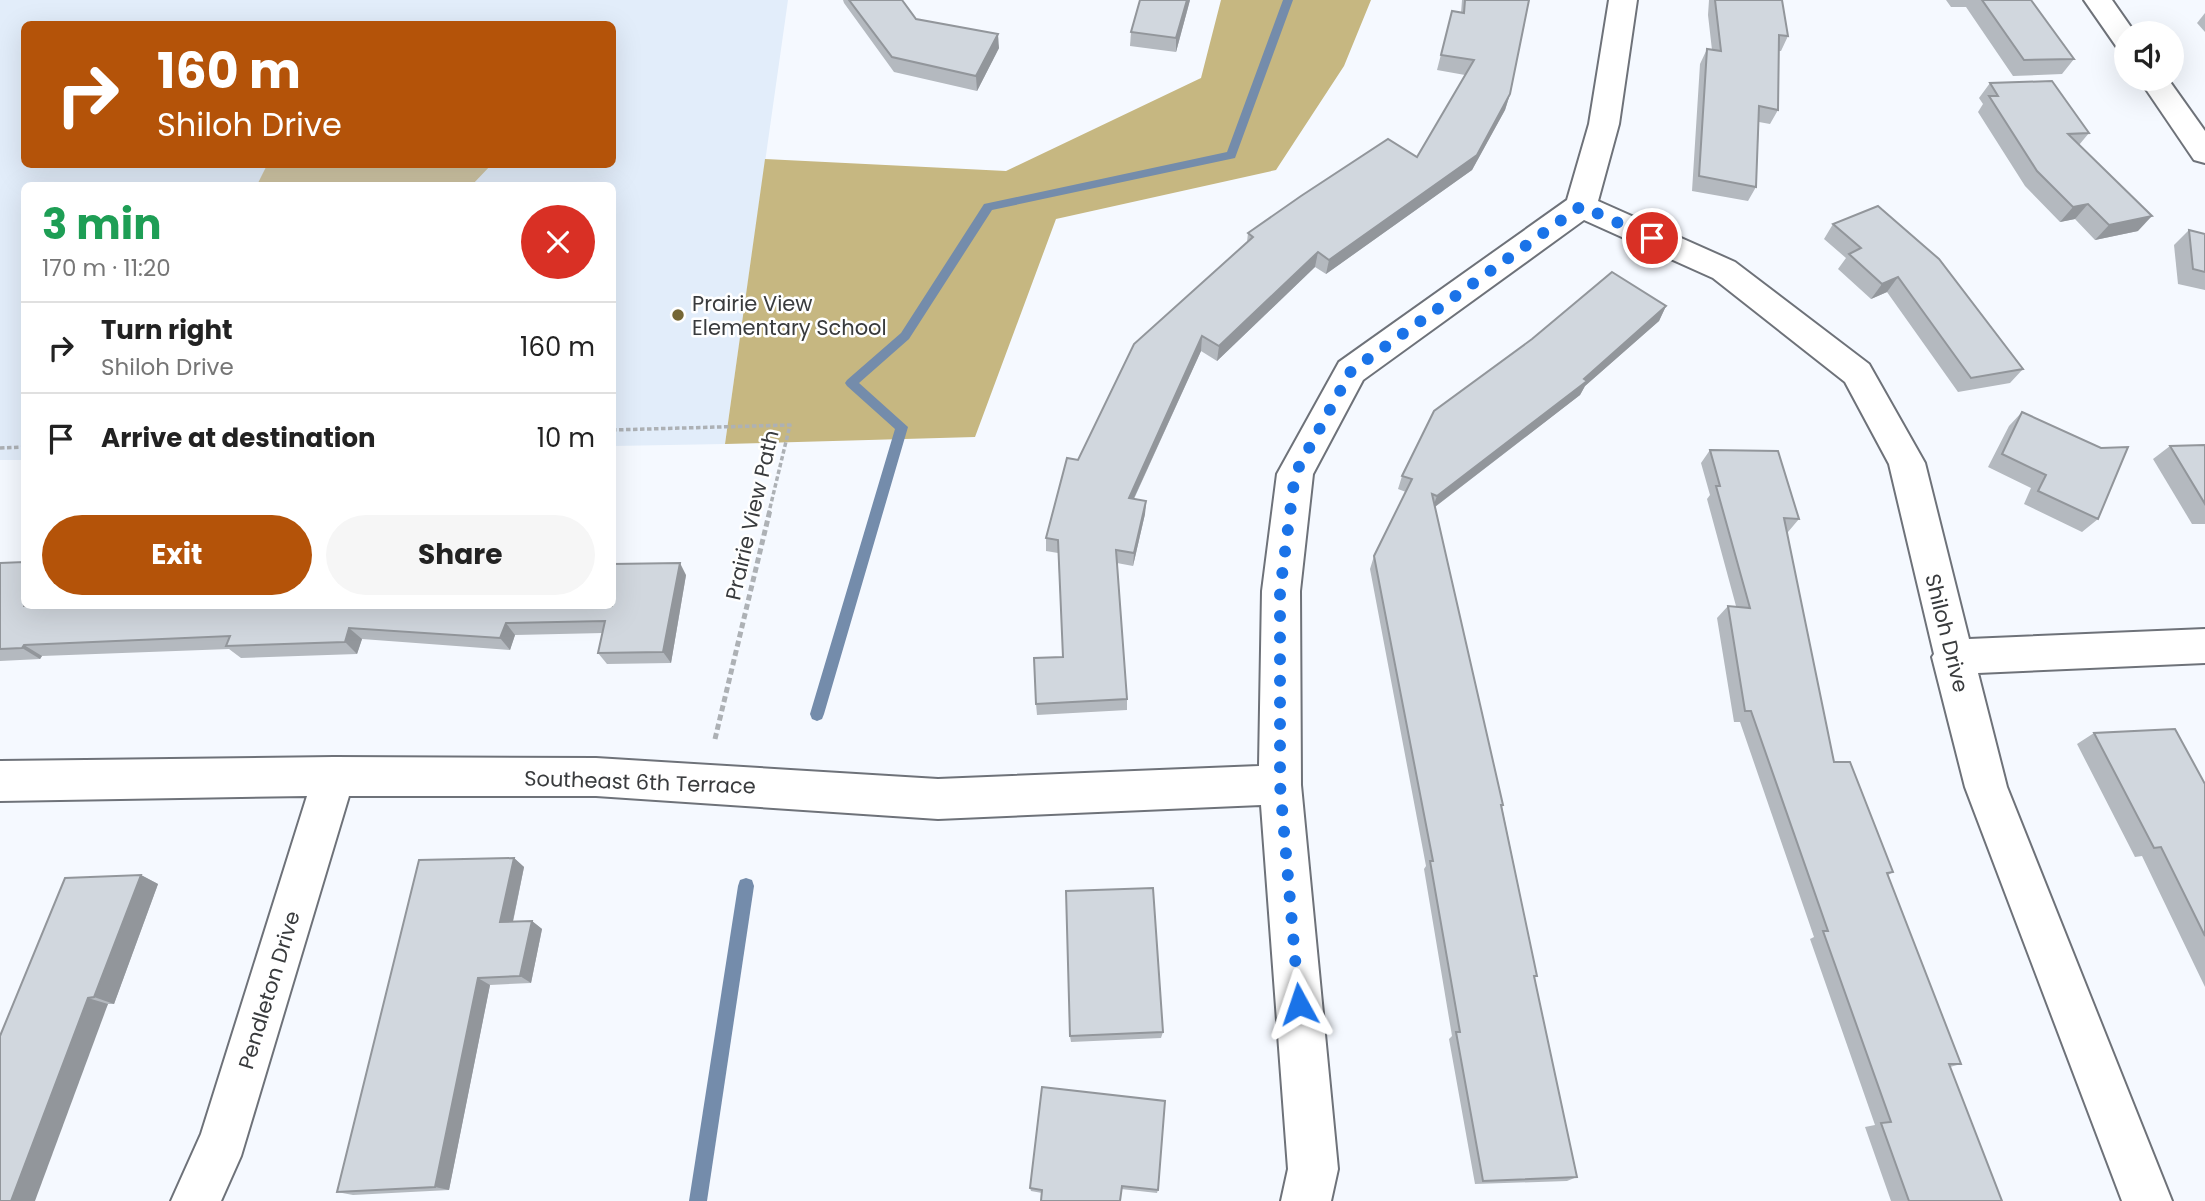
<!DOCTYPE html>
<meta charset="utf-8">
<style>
:root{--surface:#fff;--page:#f6f6f6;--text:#222;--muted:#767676;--line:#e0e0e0;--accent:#b45309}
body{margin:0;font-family:Poppins,sans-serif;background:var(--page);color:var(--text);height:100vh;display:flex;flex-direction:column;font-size:26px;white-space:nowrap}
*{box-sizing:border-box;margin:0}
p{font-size:23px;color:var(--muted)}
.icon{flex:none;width:38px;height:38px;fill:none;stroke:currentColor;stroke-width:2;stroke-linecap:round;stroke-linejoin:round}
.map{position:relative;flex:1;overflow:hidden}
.drawer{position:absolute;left:21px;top:182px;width:595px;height:427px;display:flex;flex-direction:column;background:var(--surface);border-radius:10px;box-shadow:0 7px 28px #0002}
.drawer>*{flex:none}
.top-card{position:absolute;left:21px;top:21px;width:595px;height:147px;border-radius:10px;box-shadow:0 7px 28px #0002;background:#b45309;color:#fff;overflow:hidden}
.tools{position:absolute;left:2114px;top:21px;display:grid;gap:14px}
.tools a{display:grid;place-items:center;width:70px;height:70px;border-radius:50%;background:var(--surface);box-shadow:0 7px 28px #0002;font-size:35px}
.pin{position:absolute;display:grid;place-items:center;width:60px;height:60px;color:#fff;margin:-30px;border:4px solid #fff;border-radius:50%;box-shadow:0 2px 7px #0007}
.me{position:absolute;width:77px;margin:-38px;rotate:355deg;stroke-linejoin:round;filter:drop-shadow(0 0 5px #0008)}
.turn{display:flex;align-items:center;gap:24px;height:147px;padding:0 21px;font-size:32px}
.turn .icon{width:91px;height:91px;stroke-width:2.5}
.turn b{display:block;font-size:49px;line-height:60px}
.round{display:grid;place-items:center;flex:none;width:74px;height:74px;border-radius:37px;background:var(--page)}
.head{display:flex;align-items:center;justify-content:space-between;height:119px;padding:0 21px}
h1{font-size:42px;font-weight:700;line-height:52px;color:#1e9e55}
.cta{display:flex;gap:14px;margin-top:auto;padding:14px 21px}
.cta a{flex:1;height:80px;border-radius:42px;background:var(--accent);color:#fff;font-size:28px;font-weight:700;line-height:80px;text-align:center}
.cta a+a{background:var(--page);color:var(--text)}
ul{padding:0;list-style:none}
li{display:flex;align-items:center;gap:21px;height:91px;padding:0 21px;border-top:2px solid var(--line)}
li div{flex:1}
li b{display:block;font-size:26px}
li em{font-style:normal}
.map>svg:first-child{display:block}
.built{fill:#e2edfa;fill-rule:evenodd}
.green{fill:#cfc5a4}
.forest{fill:#c6b781}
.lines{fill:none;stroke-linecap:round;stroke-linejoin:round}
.stream{fill:#748cab;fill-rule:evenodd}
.street-casing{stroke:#6e7279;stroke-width:4}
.path-far1{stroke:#adb1b5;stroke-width:3.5;stroke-dasharray:4.5 2.5;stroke-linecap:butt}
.path{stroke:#adb1b5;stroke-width:5;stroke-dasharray:6 3.5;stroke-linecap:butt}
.street{fill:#fff;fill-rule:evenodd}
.wall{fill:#b4b9bf}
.shaded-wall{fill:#92969b}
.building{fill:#d1d7de;stroke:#92969b;stroke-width:2}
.route{stroke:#1a73e8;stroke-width:12;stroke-dasharray:0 21.6}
.poi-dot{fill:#766735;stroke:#fff;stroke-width:2.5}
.labels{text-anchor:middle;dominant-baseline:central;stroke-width:5;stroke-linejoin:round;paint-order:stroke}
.poi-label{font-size:21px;fill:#393b3d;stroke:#fff;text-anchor:start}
.street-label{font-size:21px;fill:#393b3d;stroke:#fff}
</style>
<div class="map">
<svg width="2205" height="1201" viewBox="0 0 2205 1201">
<rect width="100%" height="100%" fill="#f5f9ff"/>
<path class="built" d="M 0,0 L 788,0 L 725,444 L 613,446 L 612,186 L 24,186 L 24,460 L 0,460 ZM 24,24 L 612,24 L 612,164 L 24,164 Z"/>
<polygon class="green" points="267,165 267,164 491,165 472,185 257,185"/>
<polygon class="forest" points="1221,0 1371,0 1344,66 1276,170 1056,219 975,437 725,444 765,159 1006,171 1201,78"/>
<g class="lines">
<g class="stream">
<polygon points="1283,0 1293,0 1235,158 992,210 909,339 859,383 908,427 824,714 822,719 817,721 812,719 810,714 895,429 847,386 845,383 847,380 901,333 984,204 1227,152"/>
<polygon points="746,878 752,880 754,886 707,1201 689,1201 738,886 740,880"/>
</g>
<g class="street-casing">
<g id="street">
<polygon points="1609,0 1637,0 1619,124 1598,201 1735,262 1869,364 1925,463 1969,639 2205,629 2205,663 1978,673 2007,787 2172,1201 2122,1201 1965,787 1932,657 1934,654 1889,464 1845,382 1713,278 1584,220 1363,380 1313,474 1300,591 1301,785 1338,1169 1331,1201 1281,1201 1288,1169 1261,805 938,819 596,796 349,796 241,1156 221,1201 171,1201 201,1134 307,796 0,801 0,761 334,757 596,758 938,779 1259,766 1262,591 1277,474 1339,362 1567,200 1589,124"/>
<polygon points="2084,0 2112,0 2135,33 2126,33 2126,49 2116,46"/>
<polygon points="2139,79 2168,79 2205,131 2205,163 2194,160"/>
</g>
</g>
<g class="path-far1">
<polyline points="612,430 790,425 769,512"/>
<polyline points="0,448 24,447"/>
</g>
<polyline class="path" points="715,739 770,510"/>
<use href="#street" class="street"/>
</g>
<g class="wall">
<polygon points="843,0 902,0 916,19 999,48 977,91 894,72 844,3"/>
<polygon points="1190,0 1176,52 1130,46 1131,32"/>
<polygon points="1462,0 1529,0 1510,94 1505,110 1472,170 1326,274 1315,267 1217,361 1201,351 1134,499 1146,501 1145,514 1133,566 1117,563 1127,699 1127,710 1037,715 1036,704 1063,657 1058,553 1046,551 1046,538 1078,460 1247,242 1248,233 1417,157 1465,75 1437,70 1452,11 1461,13"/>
<polygon points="1709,0 1782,0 1788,36 1781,51 1779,51 1778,110 1770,124 1759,122 1756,187 1748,201 1692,191 1700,64 1707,49 1712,50 1708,15"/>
<polygon points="1946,0 2031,0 2074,59 2062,74 2013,76 1966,7 1951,7"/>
<polygon points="2205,13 2205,32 2197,23"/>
<polygon points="1990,83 2089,133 2079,145 2138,231 2095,240 2075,219 2060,222 2025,186 1978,112 1983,104 1979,98"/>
<polygon points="1833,224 2023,369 2010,383 1958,392 1887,292 1871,299 1838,269 1846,258 1824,239"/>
<polygon points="2189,230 2205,234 2205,290 2178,284 2174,245"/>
<polygon points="1666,306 1659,321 1585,386 1580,395 1435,507 1503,805 1502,807 1537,976 1534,978 1577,1177 1567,1181 1475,1184 1449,1039 1452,1036 1424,869 1426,866 1370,569 1374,556 1406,492 1398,489 1402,476"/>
<polygon points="2022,412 2098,519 2082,532 2024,504 2031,488 1988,467 2009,426"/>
<polygon points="2205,445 2205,524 2192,524 2153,459 2170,446"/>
<polygon points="1710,450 1799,519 1788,532 1786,532 1834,762 1893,872 1888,875 1961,1064 1950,1067 2002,1201 1891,1201 1865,1127 1875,1125 1810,939 1814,937 1740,722 1734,722 1717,618 1728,606 1736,606 1707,499 1710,495 1701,463"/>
<polygon points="0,563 24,606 686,575 671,663 607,664 598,653 603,633 515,635 510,650 362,639 357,654 241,658 229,649 42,656 40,659 0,661"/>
<polygon points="2094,733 2205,784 2205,987 2142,856 2135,857 2077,744"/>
<polygon points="514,858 524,867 513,922 532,921 542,929 531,983 490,985 449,1190 353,1195 337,1192"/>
<polygon points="141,875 158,884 114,1004 108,1004 0,1201"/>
<polygon points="1163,1032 1161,1038 1071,1042 1070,1036"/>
<polygon points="1042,1087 1158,1190 1157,1193 1121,1189 1042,1193 1031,1191 1030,1188"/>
</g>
<g class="shaded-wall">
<polygon points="1187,0 1190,0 1176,52 1176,38"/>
<polygon points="998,34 999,48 977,91 976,76"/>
<polygon points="1510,94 1505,110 1472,170 1326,274 1329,260"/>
<polygon points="2088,204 2075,219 2060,222 2073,207"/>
<polygon points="2152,216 2138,231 2095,240 2109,225"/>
<polygon points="1318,252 1315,267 1217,361 1219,346"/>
<polygon points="1898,277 1887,292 1871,299 1882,284"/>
<polygon points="1666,306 1659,321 1585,386 1580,395 1432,509 1437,496"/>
<polygon points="1202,336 1201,351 1128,511 1129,498"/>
<polygon points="1146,501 1145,514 1133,566 1134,553"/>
<polygon points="680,563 686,575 671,663 663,652"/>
<polygon points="506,623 515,635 510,650 500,638"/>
<polygon points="349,628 362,639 357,654 345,642"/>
<polygon points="24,645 42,656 40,659 22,648"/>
<polygon points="514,858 524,867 511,930 500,922"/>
<polygon points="141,875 158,884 114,1004 94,997"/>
<polygon points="532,921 542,929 531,983 520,976"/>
<polygon points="478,978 490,985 449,1190 435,1187"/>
<polygon points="88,998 108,1004 35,1201 11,1201"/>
</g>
<g class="building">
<polygon points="849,0 902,0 916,19 998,34 976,76 892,57"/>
<polygon points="1140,0 1187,0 1176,38 1131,32"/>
<polygon points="1465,0 1529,0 1510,94 1477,155 1329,260 1318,252 1219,346 1202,336 1129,498 1146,501 1134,553 1116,550 1127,699 1036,704 1034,658 1063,657 1058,540 1046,538 1067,458 1078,460 1134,344 1253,237 1248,233 1301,196 1388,139 1417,157 1474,60 1441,55 1452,11 1464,13"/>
<polygon points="1715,0 1782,0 1788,36 1779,35 1778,110 1759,106 1756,187 1699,176 1707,49 1721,51"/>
<polygon points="1982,0 2031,0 2074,59 2024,60"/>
<polygon points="2052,81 2089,133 2068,134 2152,216 2109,225 2088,204 2073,207 2037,171 1989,96 1998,96 1990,83"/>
<polygon points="1878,206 1939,259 2023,369 1971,378 1898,277 1882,284 1849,254 1861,248 1833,224"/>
<polygon points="2189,230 2205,234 2205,272 2193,269"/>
<polygon points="1612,272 1666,306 1584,379 1587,381 1437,496 1432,494 1503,805 1501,805 1537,976 1534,976 1577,1177 1483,1181 1456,1032 1460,1032 1430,861 1433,861 1374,556 1412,479 1402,476 1434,411 1532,339"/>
<polygon points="2022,412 2101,448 2128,447 2098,519 2038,491 2046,475 2002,454"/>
<polygon points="2205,445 2205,504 2170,446"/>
<polygon points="1710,450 1778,451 1799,519 1784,518 1834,762 1850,762 1893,872 1887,873 1961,1064 1949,1064 2002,1201 1909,1201 1881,1123 1891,1122 1823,931 1828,931 1751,711 1745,711 1728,606 1750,608 1716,486 1720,486"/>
<polygon points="24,562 24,606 612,606 612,564 680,563 663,652 598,653 605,621 506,623 500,638 349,628 345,642 226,646 230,636 24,645 22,648 0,649 0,563"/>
<polygon points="2175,729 2205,784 2205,936 2161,847 2154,848 2094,733"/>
<polygon points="514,858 500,922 532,921 520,976 478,978 435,1187 337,1192 419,860"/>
<polygon points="141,875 94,997 88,998 11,1201 0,1201 0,1036 65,878"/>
<polygon points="1153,888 1163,1032 1070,1036 1066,891"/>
<polygon points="1042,1087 1165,1101 1158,1190 1122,1186 1120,1201 1041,1201 1042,1190 1030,1188"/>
</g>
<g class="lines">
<polyline class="route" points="1299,1004 1280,785 1280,591 1295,474 1351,371 1581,206 1652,238"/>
</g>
<circle class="poi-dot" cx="678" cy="315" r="7"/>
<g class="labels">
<g class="poi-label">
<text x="692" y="303">Prairie View<tspan x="692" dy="24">Elementary School</tspan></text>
</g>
<g class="street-label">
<text transform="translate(752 515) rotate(-77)">Prairie View Path</text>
<text transform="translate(1947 633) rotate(76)">Shiloh Drive</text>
<text transform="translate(640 782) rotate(2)">Southeast 6th Terrace</text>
<text transform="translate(269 990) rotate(-73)">Pendleton Drive</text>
</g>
</g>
</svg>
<div class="tools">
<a><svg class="icon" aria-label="sound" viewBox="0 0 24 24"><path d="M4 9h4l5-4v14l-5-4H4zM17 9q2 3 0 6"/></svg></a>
</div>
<div class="pin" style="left:1652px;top:238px;background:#d93025"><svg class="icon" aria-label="arrive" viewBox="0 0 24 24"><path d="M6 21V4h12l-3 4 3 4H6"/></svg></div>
<svg class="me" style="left:1299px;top:1004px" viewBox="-20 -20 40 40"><path d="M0-17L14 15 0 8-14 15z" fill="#1a73e8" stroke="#fff" stroke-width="4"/></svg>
<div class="top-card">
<div class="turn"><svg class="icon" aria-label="right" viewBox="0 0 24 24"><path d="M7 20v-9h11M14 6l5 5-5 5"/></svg><div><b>160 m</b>Shiloh Drive</div></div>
</div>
<section class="drawer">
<div class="head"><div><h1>3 min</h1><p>170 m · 11:20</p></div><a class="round" style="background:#d93025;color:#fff"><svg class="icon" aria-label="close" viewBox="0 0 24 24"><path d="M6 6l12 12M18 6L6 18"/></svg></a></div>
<ul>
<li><svg class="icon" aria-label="right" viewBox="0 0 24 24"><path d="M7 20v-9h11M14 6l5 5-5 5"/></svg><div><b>Turn right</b><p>Shiloh Drive</p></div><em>160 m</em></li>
<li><svg class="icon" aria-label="arrive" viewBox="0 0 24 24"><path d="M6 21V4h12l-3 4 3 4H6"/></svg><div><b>Arrive at destination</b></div><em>10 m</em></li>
</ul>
<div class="cta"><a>Exit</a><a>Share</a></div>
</section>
</div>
